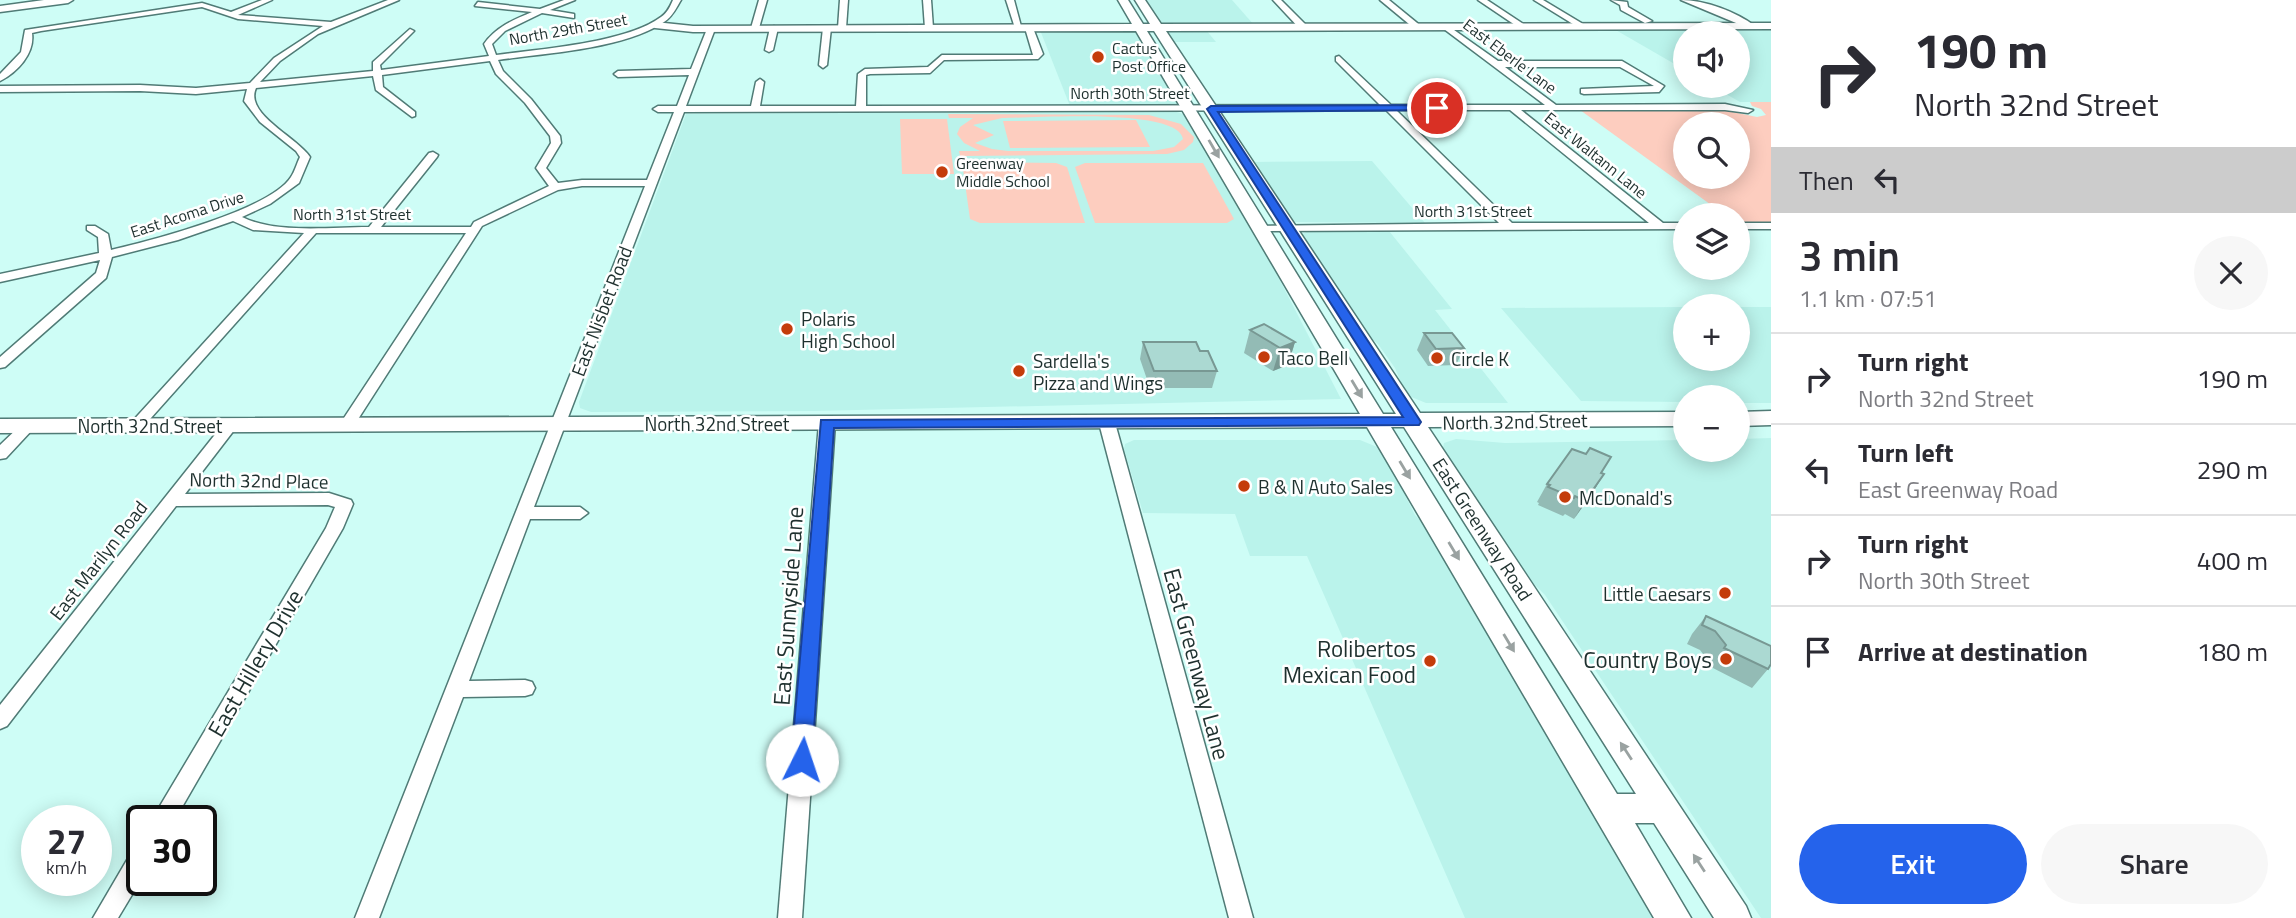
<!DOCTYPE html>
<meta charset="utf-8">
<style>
:root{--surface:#fff;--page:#f7f7f7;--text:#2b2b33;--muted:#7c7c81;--line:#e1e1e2;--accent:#2563eb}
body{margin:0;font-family:"Titillium Web",sans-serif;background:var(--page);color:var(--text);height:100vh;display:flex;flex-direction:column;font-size:26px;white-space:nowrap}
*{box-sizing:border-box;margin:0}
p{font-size:23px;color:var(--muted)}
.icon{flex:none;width:38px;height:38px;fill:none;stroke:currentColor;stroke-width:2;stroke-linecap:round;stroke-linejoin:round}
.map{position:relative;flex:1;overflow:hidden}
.details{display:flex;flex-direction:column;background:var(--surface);width:525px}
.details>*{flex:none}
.banner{background:#fff;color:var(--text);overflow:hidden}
.buttons{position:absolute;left:1673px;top:21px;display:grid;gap:14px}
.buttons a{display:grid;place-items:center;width:77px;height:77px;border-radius:50%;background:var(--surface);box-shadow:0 4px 18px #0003;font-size:35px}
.speed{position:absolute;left:21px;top:805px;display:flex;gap:14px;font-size:35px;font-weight:700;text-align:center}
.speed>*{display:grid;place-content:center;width:91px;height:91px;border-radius:50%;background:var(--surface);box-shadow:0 4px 18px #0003;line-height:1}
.speed small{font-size:18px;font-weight:400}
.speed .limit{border:4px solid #111;border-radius:10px;background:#fff;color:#111}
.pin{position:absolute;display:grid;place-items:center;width:60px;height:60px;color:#fff;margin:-30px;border:4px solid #fff;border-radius:50%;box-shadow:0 2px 7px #0007}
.me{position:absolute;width:77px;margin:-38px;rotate:4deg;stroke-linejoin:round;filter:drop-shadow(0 0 5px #0008)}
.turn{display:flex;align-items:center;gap:24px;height:147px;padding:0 28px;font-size:32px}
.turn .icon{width:91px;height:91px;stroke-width:2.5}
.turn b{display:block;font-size:49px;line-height:60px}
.then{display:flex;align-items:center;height:66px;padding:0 28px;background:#0003;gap:14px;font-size:26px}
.round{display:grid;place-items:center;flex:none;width:74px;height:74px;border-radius:37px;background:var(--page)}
.summary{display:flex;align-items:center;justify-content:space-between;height:119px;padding:0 28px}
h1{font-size:42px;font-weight:600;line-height:52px}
.button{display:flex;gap:14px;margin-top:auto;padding:14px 28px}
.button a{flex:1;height:80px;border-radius:42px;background:var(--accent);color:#fff;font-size:28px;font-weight:600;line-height:80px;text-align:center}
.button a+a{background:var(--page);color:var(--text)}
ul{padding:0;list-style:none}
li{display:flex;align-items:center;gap:21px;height:91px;padding:0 28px;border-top:2px solid var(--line)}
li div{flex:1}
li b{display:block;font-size:26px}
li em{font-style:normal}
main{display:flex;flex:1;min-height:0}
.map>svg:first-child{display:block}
.built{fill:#baf3eb}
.green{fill:#fdcdbf;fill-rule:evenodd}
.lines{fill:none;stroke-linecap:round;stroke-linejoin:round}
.street-casing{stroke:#507b76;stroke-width:3}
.secondary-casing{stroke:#507b76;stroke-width:3}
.street{fill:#fff;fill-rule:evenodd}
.secondary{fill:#fff;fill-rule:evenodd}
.wall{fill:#93bbb5}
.shaded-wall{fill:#789893}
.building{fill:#abd9d2;stroke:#789893;stroke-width:2}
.oneway{fill:#9aa2a1}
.route{fill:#2563eb;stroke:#184099;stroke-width:2}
.poi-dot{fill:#c43c0b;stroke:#fff;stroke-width:2.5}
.labels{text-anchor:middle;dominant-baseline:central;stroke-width:5;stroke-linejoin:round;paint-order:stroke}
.far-street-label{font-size:16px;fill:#1e302e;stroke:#fff}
.far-poi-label{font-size:16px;fill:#1e302e;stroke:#fff;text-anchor:start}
.street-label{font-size:19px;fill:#1e302e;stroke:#fff}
.poi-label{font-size:19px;fill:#1e302e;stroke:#fff;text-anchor:start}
.near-street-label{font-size:23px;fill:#1e302e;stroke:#fff}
.near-poi-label{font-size:23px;fill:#1e302e;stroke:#fff;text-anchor:end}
</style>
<main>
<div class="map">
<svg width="1771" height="918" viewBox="0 0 1771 918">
<rect width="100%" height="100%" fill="#cefdf6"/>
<g class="built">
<polygon points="1146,0 1232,0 1254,25 1166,25 1161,23"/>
<polygon points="1771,28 1771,102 1740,102 1712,86 1738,86 1738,33 1685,33 1685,70 1614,29"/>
<polygon points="1040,30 1136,31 1180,104 1175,106 1070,106"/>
<polygon points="1173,30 1206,30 1216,42 1174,42 1168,33"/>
<polygon points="1175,111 1185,115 1253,228 1341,399 814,411 591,412 580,408 579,402 686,114"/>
<polygon points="1372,161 1425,223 1294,222 1253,162"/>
<polygon points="1308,231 1389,231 1452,309 1435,310 1508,403 1426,403 1409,396 1405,392 1395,368 1378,344 1365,333 1301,235"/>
<polygon points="1685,307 1685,359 1738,359 1738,307 1771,307 1771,403 1738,403 1738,397 1685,397 1685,402 1581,401 1501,308"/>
<polygon points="1771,438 1771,918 1761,918 1545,595 1524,574 1443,448 1444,443 1456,439 1505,443 1685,440 1685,450 1738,450 1738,439"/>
<polygon points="1134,440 1360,440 1382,449 1415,515 1433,533 1659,918 1465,918 1307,556 1250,556 1235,514 1143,513 1124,449 1125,444"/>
</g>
<g class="green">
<path d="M 1750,102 L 1771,102 L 1771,222 L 1738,222 L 1738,215 L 1725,215 L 1580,110 L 1718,109 L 1757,117 L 1766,115 L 1761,109 L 1752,106 ZM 1685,124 L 1738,124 L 1738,177 L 1685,177 Z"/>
<path d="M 948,114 L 1149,115 L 1181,124 L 1194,137 L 1193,142 L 1184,150 L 1167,154 L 960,156 L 959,151 L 980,151 L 964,143 L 957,134 L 960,127 L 973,118 L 949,118 ZM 1002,118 C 1031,118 1179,107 1183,139 L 1174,147 L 1153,151 L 1008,151 L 992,149 L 975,143 L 994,135 L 973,125 Z"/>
<polygon points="900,119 947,119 954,174 902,174"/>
<polygon points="1136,120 1150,147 1010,148 1003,121"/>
<polygon points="962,162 1056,163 1067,167 1085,223 980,223 970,219"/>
<polygon points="1085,163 1203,163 1234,219 1227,223 1095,223 1075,167"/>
</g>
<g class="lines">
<g class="street-casing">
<g id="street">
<path d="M 262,0 L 272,0 L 238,15 L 331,22 L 388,0 L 399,0 L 318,34 L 280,61 L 260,82 L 373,71 L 373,62 L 410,29 L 414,31 L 380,65 L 381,70 L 489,56 L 484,44 C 496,27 513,20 532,12 L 475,6 L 478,2 L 540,9 L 564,0 L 575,0 L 550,10 L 574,14 L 574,18 L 542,13 L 505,31 L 492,44 L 496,55 C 540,49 626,43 661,17 C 667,13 670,7 673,0 L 681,0 C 676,8 673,16 664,22 C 624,49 546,53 498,60 L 503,71 L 531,99 L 560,136 L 561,143 L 546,168 L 558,183 L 582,180 L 647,180 L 674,112 L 658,112 L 653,109 L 658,106 L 677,106 L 689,75 L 618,77 L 614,74 L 618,71 L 691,69 L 707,29 L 711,27 L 715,29 L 686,106 L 751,106 L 756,82 L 760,79 L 764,82 L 760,106 L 856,106 L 858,74 L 865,69 L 928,67 L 942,55 L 1033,55 L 1025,28 L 1029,26 L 1033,28 L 1043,54 L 1038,59 L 944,60 L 930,73 L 870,74 L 866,75 L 866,106 L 1380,105 L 1336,61 L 1336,57 L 1339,56 L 1391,105 L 1545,105 L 1444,29 L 1447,25 L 1498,61 L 1622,61 L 1664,86 L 1659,92 L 1584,94 L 1581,93 L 1581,89 L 1654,86 L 1620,67 L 1505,67 L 1556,105 L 1725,104 L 1753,110 L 1748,113 L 1725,110 L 1521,110 L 1663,223 L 1685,223 L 1685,229 L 1260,231 L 1256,230 L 1256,226 L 1499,223 L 1386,110 L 684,112 L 534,507 L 580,507 L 588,513 L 580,519 L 530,519 L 469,681 L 525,680 L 532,682 L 535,688 L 532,694 L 525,696 L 463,697 L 379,918 L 355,918 L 645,186 L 582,186 L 558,190 L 482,226 L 353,427 L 343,427 L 340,424 L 466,233 L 316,233 L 142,428 L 137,430 L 129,425 L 304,233 L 253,230 L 233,221 L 178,240 L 112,257 L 106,278 L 5,367 L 0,368 L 0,357 L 96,273 L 100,260 L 0,282 L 0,274 L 99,253 L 98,237 L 87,230 L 87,226 L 95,226 L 108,234 L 111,250 C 150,241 270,210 291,177 C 295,171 297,163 300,157 L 296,151 L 260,122 L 244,101 L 247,89 L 196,94 L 140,91 L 0,92 L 0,86 L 140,85 L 196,88 L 250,83 L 274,58 L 323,26 L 238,19 L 202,7 L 41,31 L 32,33 C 35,54 17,72 0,81 L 0,74 L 21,52 L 25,30 L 202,3 L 231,12 ZM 490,61 L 496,74 L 525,103 L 550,136 L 551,143 L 536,168 L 549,186 L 474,222 L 471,227 L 381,227 L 437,157 L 438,155 L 433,152 L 429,153 L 369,227 C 331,227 276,234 242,217 L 270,204 L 299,183 L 310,157 C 297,137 244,114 256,88 L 373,76 L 376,90 L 412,117 L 415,116 L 415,112 L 383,87 L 382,75 ZM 1396,110 L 1510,110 L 1649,223 L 1512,223 Z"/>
<polygon points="759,0 767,0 759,28 755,30 751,28"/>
<polygon points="840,0 848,0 846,28 842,30 838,28"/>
<polygon points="923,0 931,0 933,28 929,30 925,28"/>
<polygon points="1006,0 1014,0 1022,30 1015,28"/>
<polygon points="1273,0 1281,0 1307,26 1307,30 1301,30"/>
<polygon points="1380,0 1389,0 1422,27 1415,29"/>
<polygon points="1478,0 1487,0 1528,27 1521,29"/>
<polygon points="1534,0 1543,0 1588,27 1581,29"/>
<polygon points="1611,0 1627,2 1628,7 1652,21 1645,23 1621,10 1620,5"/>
<path d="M 1681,0 C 1705,0 1736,12 1755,26 L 1748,28 Z"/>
<polygon points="774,26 778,28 773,50 769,52 765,50 770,28"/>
<polygon points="827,26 831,28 827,65 823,68 819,65 823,28"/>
<rect x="1738" y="223" width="33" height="6"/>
<polygon points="827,418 835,423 802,918 778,918 819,423"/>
<polygon points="1107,418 1115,423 1253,918 1229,918 1099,423"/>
<polygon points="230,420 238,425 185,494 329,493 351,500 353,504 343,528 174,821 151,821 326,528 335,507 328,505 176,506 7,726 0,729 0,705 225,422"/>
<polygon points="28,421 36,426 33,429 6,458 0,459 0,445 23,423"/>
<polygon points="142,845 142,878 118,918 93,918 134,848"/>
</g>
</g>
<g class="secondary-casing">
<g id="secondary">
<polygon points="44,0 73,0 68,3 0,12 0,6"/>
<path d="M 1118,0 L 1128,0 L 1143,24 L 1150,24 L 1135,0 L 1145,0 L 1161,24 L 1771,23 L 1771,29 L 1166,31 L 1420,413 L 1685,412 L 1685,426 L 1428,427 L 1746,906 L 1751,918 L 1714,918 L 1654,823 L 1635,823 L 1691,918 L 1654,918 L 1367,427 L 0,433 L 0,419 L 1360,414 L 1136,31 L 693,32 L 655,28 L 649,25 L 655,22 L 693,26 L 1132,24 ZM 1147,31 L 1154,31 L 1396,414 L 1383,414 ZM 1391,427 L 1404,427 L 1636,794 L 1617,794 Z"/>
<polygon points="1771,411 1771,425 1738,426 1738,412"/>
</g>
</g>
<use href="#street" class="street"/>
<use href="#secondary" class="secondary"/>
</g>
<g class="wall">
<polygon points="1250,330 1295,342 1288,365 1273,371 1244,353"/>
<polygon points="1424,333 1464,348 1456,365 1428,366 1417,350"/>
<polygon points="1143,342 1217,371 1212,388 1150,388 1140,359"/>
<polygon points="1602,473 1604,474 1593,492 1574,519 1565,514 1563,516 1538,505 1539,503 1537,502 1547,484"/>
<polygon points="1706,616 1768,669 1752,688 1709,666 1711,664 1700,650 1687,644 1692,634"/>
</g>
<g class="shaded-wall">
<polygon points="1295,342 1288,365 1273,371 1280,348"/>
<polygon points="1604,474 1593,492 1574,519 1585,501"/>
</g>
<g class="building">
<polygon points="1264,324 1295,342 1280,348 1250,330"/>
<polygon points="1424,333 1452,333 1464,348 1436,349"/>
<polygon points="1143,342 1196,342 1200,351 1208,351 1217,371 1154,371"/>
<polygon points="1590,448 1611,457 1601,473 1604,474 1585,501 1575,496 1574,498 1548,487 1550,485 1547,484 1572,449 1586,454"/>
<polygon points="1706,616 1771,646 1771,664 1768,669 1724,648 1726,645 1715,631 1702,625"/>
</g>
<defs><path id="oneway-solid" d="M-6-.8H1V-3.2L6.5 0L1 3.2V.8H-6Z" transform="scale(1.75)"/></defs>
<g class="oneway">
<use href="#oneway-solid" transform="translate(1214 149) rotate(60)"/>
<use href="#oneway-solid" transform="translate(1357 389) rotate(59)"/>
<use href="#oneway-solid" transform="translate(1405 470) rotate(59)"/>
<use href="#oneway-solid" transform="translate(1454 551) rotate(59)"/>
<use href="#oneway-solid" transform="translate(1509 643) rotate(59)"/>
<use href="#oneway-solid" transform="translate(1626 751) rotate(-123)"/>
<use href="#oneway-solid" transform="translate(1699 863) rotate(-123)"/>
</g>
<polygon class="route" points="1437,105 1442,108 1441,110 1218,112 1421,422 1419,425 834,428 812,760 809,766 802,769 794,766 791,760 821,420 1403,417 1207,109 1211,106"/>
<g class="poi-dot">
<circle cx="1098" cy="57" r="7"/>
<circle cx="942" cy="172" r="7"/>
<circle cx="787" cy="329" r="7"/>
<circle cx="1264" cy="357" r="7"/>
<circle cx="1437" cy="358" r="7"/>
<circle cx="1019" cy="371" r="7"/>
<circle cx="1244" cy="486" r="7"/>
<circle cx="1565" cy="497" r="7"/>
<circle cx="1725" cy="593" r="7"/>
<circle cx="1726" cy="659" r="7"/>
<circle cx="1430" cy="661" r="7"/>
</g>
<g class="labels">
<g class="far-street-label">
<text transform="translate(568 29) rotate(-10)">North 29th Street</text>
<text transform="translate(1510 56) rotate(37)">East Eberle Lane</text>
<text x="1130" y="93">North 30th Street</text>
<text transform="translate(1596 155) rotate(39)">East Waltann Lane</text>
<text x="1473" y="211">North 31st Street</text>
<text transform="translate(187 214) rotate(-18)">East Acoma Drive</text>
<text x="352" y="214">North 31st Street</text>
</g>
<g class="far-poi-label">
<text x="1112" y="48">Cactus<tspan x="1112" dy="18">Post Office</tspan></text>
<text x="956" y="163">Greenway<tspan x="956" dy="18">Middle School</tspan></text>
</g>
<g class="street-label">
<text transform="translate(601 311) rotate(-69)">East Nisbet Road</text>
<text transform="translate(1515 421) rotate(-1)">North 32nd Street</text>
<text x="717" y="423">North 32nd Street</text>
<text x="150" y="425">North 32nd Street</text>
<text transform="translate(259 480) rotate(1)">North 32nd Place</text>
<text transform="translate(1483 529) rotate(57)">East Greenway Road</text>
<text transform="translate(98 560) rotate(-52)">East Marilyn Road</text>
</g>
<g class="poi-label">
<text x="801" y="318">Polaris<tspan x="801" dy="22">High School</tspan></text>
<text x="1278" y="357">Taco Bell</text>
<text x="1451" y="358">Circle K</text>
<text x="1033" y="360">Sardella's<tspan x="1033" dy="22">Pizza and Wings</tspan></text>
<text x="1258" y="486">B &amp; N Auto Sales</text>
<text x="1579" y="497">McDonald's</text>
<text x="1711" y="593" text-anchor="end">Little Caesars</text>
</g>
<g class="near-street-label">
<text transform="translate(788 606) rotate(-86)">East Sunnyside Lane</text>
<text transform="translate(255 663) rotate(-60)">East Hillery Drive</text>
<text transform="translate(1197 664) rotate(75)">East Greenway Lane</text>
</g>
<g class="near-poi-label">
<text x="1416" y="648">Rolibertos<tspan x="1416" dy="26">Mexican Food</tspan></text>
<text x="1712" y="659">Country Boys</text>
</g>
</g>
</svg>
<div class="buttons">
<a><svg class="icon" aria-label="sound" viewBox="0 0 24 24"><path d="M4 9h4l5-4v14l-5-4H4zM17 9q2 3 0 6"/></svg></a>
<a><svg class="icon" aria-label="search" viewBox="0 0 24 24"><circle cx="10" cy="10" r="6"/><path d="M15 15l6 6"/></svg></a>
<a><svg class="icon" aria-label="layers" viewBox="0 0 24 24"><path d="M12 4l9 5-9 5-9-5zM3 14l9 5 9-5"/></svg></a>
<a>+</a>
<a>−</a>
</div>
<div class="speed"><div>27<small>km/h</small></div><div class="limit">30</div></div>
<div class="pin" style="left:1437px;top:108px;background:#d93025"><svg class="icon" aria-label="arrive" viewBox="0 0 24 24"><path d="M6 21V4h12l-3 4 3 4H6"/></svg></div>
<svg class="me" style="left:802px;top:760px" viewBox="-20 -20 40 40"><circle r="19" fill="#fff"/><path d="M0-13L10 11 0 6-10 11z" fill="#2563eb"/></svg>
</div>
<section class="details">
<div class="banner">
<div class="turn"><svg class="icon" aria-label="right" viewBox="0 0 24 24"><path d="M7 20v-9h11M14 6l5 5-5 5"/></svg><div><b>190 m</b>North 32nd Street</div></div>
<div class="then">Then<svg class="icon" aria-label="left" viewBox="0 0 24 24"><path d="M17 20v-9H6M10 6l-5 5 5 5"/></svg></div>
</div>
<div class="summary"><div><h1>3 min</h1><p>1.1 km · 07:51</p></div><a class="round"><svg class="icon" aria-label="close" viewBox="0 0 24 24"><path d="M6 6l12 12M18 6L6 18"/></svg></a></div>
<ul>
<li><svg class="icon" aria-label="right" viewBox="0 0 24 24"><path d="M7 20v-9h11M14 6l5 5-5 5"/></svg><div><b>Turn right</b><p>North 32nd Street</p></div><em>190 m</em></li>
<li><svg class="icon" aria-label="left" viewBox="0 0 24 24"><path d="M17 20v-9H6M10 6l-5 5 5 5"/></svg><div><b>Turn left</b><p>East Greenway Road</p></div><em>290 m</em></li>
<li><svg class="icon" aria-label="right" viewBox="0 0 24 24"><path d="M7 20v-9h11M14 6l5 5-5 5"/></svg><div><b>Turn right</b><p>North 30th Street</p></div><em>400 m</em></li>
<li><svg class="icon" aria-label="arrive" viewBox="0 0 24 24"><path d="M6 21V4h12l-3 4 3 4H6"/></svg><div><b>Arrive at destination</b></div><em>180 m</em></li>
</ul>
<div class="button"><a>Exit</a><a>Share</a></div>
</section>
</main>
